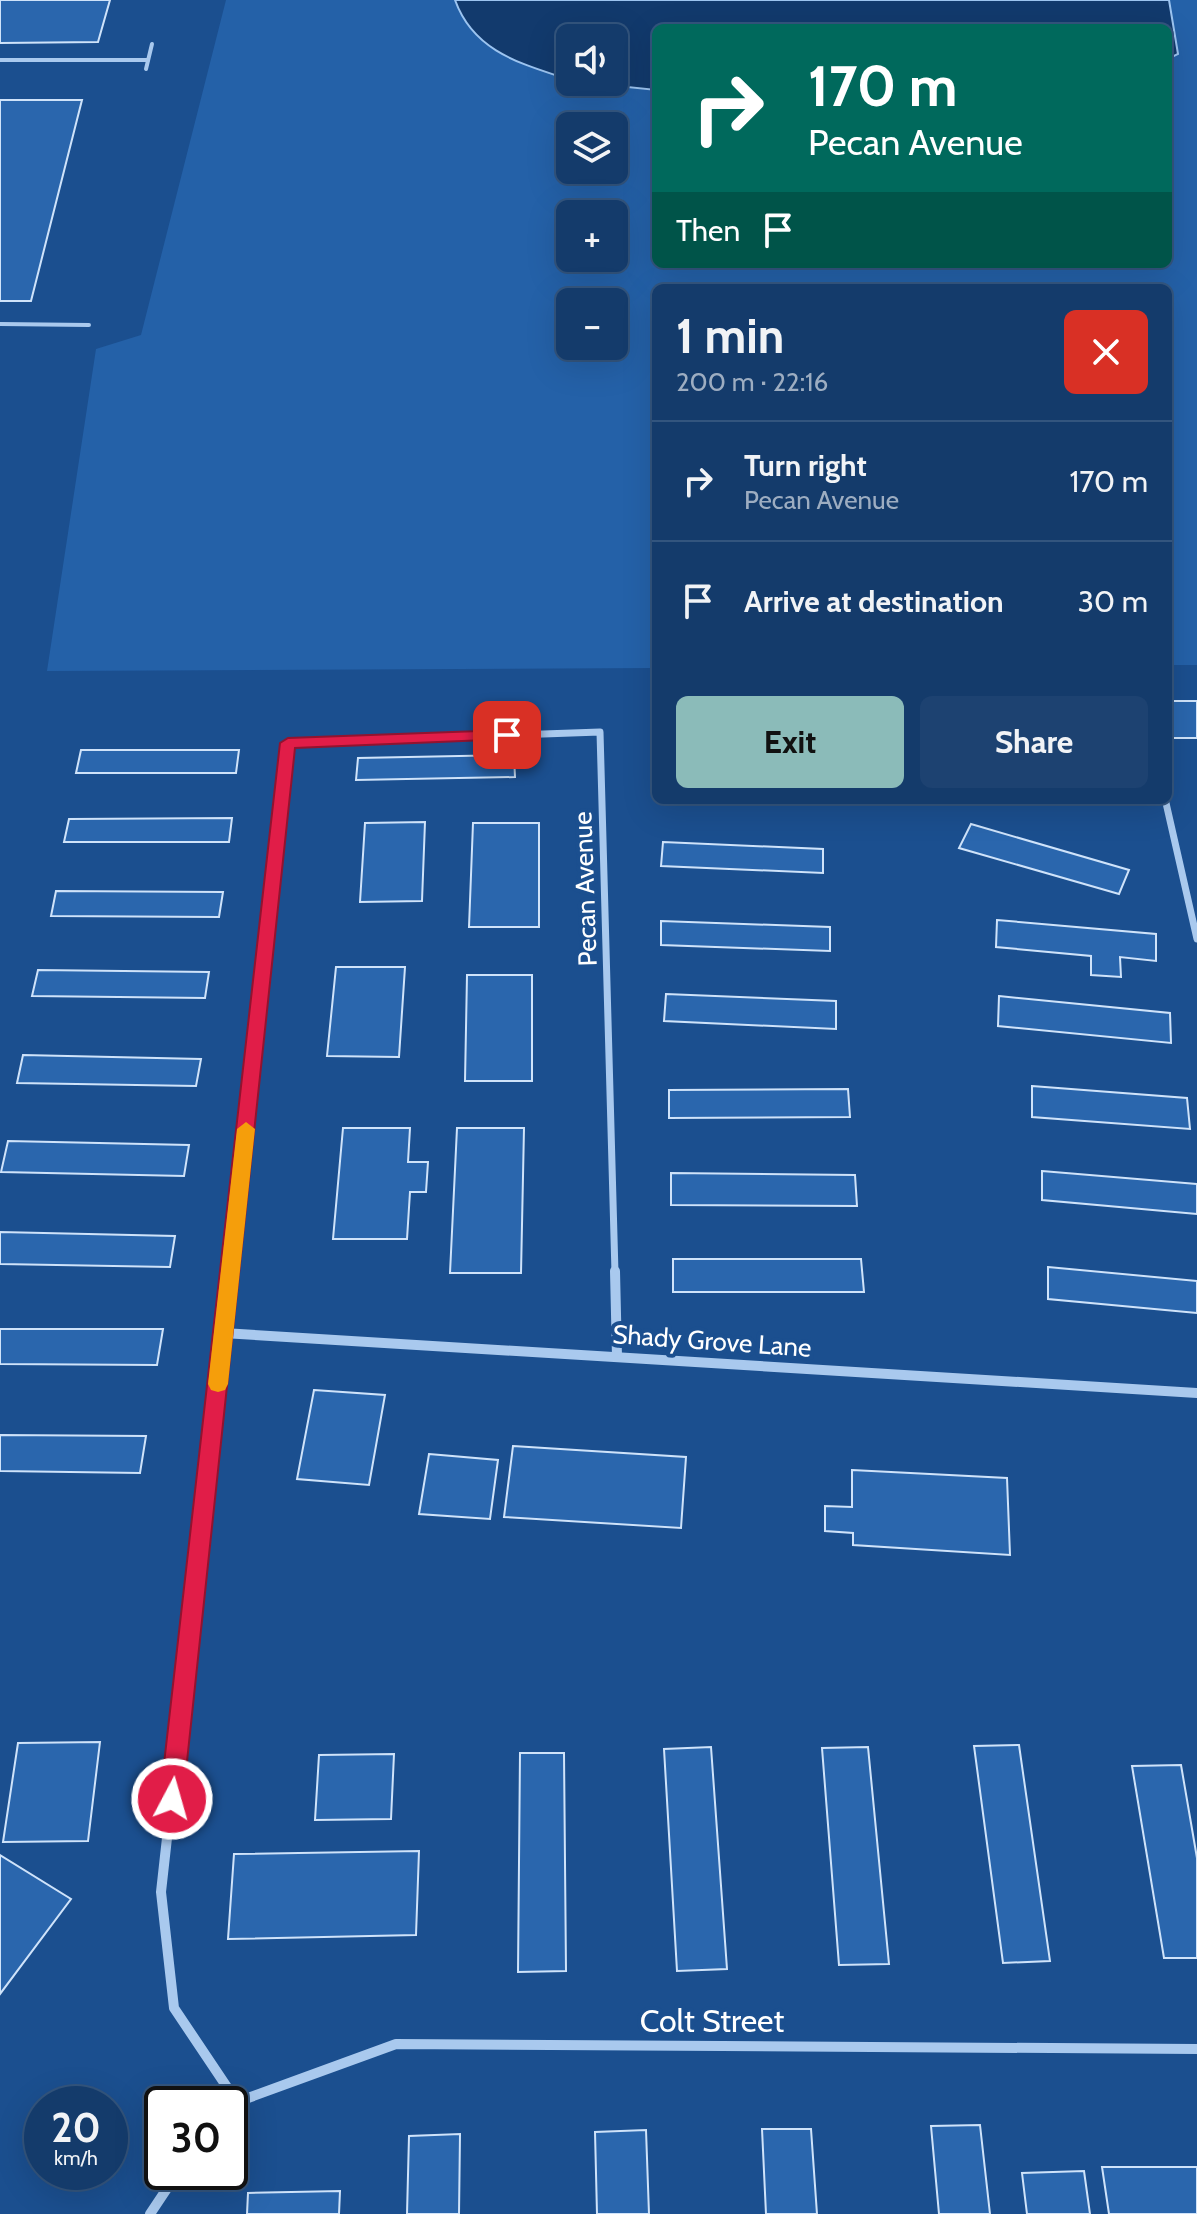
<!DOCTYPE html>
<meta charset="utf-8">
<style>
:root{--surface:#143b6b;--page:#1d4271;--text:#f1f3f6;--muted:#9dadc1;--line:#33557e;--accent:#8bbbb9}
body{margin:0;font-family:Cabin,sans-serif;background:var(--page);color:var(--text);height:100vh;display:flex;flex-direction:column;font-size:30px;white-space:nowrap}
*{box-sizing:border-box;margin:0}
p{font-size:26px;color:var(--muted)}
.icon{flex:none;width:44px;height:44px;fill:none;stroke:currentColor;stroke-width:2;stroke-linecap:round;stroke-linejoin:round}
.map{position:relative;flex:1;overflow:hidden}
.side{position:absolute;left:652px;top:284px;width:520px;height:520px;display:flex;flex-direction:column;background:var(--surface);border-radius:12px;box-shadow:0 8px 32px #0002,0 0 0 2px var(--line)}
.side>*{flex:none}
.guide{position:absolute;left:652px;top:24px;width:520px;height:244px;border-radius:12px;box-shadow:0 8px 32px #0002,0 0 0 2px var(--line);background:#00695c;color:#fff;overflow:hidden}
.fabs{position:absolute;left:556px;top:24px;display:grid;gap:16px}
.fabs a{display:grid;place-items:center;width:72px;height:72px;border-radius:12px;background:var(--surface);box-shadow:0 8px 32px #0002,0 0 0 2px var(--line);font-size:40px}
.speed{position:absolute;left:24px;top:2086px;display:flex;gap:16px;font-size:40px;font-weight:700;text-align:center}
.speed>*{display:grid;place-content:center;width:104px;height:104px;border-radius:50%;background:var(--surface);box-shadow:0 8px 32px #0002,0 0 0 2px var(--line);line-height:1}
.speed small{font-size:20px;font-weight:400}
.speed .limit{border:4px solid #111;border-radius:12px;background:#fff;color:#111}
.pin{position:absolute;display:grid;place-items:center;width:68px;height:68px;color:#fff;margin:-34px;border-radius:16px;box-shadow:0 4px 12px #0006}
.me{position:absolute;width:88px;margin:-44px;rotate:6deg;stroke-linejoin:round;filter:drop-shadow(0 0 6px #0008)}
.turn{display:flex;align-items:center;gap:28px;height:168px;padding:0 24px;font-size:36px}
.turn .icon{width:104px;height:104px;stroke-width:2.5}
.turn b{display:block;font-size:56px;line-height:68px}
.then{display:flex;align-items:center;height:76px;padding:0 24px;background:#0003;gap:16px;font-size:30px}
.round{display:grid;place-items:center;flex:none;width:84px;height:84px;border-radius:12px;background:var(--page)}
.head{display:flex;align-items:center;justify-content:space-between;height:136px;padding:0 24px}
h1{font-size:48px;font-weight:700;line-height:60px}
.button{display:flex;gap:16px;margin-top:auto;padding:16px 24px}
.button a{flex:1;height:92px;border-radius:12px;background:var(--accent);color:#111;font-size:32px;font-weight:700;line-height:92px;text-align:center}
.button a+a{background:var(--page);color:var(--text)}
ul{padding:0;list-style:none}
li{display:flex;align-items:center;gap:24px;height:120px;padding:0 24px;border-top:2px solid var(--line)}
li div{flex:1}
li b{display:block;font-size:30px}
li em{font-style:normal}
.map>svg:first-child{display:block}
.green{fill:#2461a8;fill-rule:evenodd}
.water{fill:#123a6d;stroke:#9cc4f0;stroke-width:2}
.building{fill:#2a66ad;stroke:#cfe3fa;stroke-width:2}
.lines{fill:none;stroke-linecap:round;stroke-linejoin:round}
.lane{stroke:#a9c9ee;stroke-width:4}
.street-far1{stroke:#a9c9ee;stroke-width:7}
.street{stroke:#a9c9ee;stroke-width:10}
.route{fill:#e11d48;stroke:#92132f;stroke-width:2}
.slow{fill:#f59e0b}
.labels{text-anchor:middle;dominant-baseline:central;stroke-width:8;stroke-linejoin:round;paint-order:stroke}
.street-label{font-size:26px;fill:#fff;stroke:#1b4f8f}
.near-street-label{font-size:32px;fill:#fff;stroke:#1b4f8f}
</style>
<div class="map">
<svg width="1197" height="2214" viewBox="0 0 1197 2214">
<rect width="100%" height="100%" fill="#1b4f8f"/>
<path class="green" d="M 226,0 L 1197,0 L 1197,665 L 1168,665 L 1168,288 L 656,288 L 656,668 L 47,671 L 96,349 L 141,335 ZM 656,28 L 1168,28 L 1168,264 L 656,264 ZM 570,38 L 614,38 L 614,82 L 570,82 ZM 570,126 L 614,126 L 614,170 L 570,170 ZM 570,214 L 614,214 L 614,258 L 570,258 ZM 570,302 L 614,302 L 614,346 L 570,346 Z"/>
<path class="water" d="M 455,0 L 1169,0 L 1178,54 L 1168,59 L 1168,28 L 656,28 L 656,90 L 579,82 L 614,82 L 614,38 L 570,38 L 570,80 C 523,64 474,53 455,0 Z"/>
<g class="building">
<polygon points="0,0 110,0 98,42 0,43"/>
<polygon points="0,100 82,100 31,301 0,301"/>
<rect x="1168" y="701" width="29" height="37"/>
<polygon points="81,750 239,750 236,773 76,773"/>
<polygon points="514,755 515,777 356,780 358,758"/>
<polygon points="232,818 229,842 64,842 69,819"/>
<polygon points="425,822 422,901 360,902 365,823"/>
<polygon points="473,823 539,823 539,927 469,927"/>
<polygon points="971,824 1129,870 1119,894 959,848"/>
<polygon points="663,842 823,849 823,873 661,866"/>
<polygon points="56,891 223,892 219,917 51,916"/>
<polygon points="997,920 1156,934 1156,961 1120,957 1121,977 1091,975 1091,956 996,947"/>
<polygon points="661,921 830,927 830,951 661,945"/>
<polygon points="336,967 405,967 399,1057 327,1056"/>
<polygon points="38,970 209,972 205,998 32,996"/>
<polygon points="467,975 532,975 532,1081 465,1081"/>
<polygon points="666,994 836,1001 836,1029 664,1021"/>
<polygon points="999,996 1170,1013 1171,1043 998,1026"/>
<polygon points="23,1055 201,1059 196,1086 17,1083"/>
<polygon points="1032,1086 1187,1098 1190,1129 1032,1117"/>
<polygon points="848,1089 850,1117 669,1118 669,1090"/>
<polygon points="343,1128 410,1128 408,1162 428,1162 426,1192 410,1192 407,1239 333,1239"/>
<polygon points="457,1128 524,1128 521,1273 450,1273"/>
<polygon points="8,1141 189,1145 184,1176 1,1172"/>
<polygon points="1042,1171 1197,1184 1197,1214 1042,1200"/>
<polygon points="671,1173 855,1175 857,1206 671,1205"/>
<polygon points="0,1232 175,1236 170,1267 0,1264"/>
<polygon points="673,1259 861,1259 864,1292 673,1292"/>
<polygon points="1048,1267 1197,1281 1197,1313 1048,1299"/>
<polygon points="0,1329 163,1329 157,1365 0,1364"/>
<polygon points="314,1390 385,1395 369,1485 297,1479"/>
<polygon points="0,1435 146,1436 140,1473 0,1471"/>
<polygon points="513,1446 686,1457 681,1528 504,1517"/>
<polygon points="429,1454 498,1460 490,1519 419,1514"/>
<polygon points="852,1470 1007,1478 1010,1555 853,1545 853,1533 825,1531 825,1506 852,1507"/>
<polygon points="100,1742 88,1841 3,1842 18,1743"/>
<polygon points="1019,1745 1050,1961 1003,1963 974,1746"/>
<polygon points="711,1747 727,1969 677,1971 664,1749"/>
<polygon points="868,1747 889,1964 839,1965 822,1748"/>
<polygon points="520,1753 564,1753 566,1971 518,1972"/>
<polygon points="394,1754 391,1819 315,1820 319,1755"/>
<polygon points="1181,1765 1197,1858 1197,1958 1164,1958 1132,1766"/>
<polygon points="419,1851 416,1935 228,1939 234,1854"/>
<polygon points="0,1855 71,1899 0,1994"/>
<polygon points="980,2125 990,2214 939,2214 931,2126"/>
<polygon points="762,2129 811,2129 817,2214 766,2214"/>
<polygon points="646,2130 649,2214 597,2214 595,2132"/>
<polygon points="460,2134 459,2214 407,2214 409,2136"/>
<polygon points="1102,2167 1197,2167 1197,2214 1109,2214"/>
<polygon points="1084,2171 1090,2214 1027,2214 1022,2173"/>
<polygon points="340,2191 339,2214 247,2214 248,2193"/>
</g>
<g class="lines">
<g class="lane">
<polyline points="0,60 148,60"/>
<polyline points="146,69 152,44"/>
<polyline points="0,324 89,325"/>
</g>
<g class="street-far1">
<polyline points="1166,803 1197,939"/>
<polyline points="229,1273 288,743 600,732 615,1273"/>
</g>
<g class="street">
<polyline points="230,1271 161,1892 174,2008 237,2102"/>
<polyline points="615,1271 617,1357"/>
<polyline points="223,1333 1197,1393"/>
<polyline points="230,2111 237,2102 396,2044 1197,2049"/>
<polyline points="150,2214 178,2172"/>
</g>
</g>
<polygon class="route" points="507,730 515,735 512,739 295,748 183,1799 180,1806 172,1809 164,1806 160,1799 280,743 288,738"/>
<polygon class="slow" points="246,1122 255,1129 228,1384 225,1390 218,1392 211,1390 208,1384 237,1129"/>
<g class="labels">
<g class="street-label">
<text transform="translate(585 889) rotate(-92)">Pecan Avenue</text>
<text transform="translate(712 1341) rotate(4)">Shady Grove Lane</text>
</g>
<g class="near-street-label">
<text x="712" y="2020">Colt Street</text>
</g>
</g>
</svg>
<div class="fabs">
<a><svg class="icon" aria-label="sound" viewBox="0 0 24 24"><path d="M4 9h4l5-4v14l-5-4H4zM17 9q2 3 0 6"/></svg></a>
<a><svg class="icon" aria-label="layers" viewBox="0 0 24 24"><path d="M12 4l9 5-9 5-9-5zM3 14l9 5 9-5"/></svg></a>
<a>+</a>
<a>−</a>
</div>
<div class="speed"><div>20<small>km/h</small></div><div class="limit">30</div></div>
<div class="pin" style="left:507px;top:735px;background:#d93025"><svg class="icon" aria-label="arrive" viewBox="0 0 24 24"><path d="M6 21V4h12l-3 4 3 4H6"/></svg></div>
<svg class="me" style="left:172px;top:1799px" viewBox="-20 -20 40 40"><circle r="17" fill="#e11d48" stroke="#fff" stroke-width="3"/><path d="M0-11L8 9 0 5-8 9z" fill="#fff"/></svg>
<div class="guide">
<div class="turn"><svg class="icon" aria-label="right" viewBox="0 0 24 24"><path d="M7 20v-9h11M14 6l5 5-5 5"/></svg><div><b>170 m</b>Pecan Avenue</div></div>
<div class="then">Then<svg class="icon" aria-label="arrive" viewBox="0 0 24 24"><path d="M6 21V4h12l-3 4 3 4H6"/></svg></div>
</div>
<section class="side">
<div class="head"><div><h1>1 min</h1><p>200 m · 22:16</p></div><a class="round" style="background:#d93025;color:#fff"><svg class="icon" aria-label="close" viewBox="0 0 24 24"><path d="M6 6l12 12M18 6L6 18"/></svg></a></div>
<ul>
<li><svg class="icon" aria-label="right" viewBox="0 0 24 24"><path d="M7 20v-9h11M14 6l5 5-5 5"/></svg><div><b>Turn right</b><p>Pecan Avenue</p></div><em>170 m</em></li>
<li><svg class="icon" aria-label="arrive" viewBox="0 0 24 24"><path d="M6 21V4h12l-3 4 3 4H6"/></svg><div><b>Arrive at destination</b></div><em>30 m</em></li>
</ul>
<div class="button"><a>Exit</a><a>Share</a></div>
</section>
</div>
